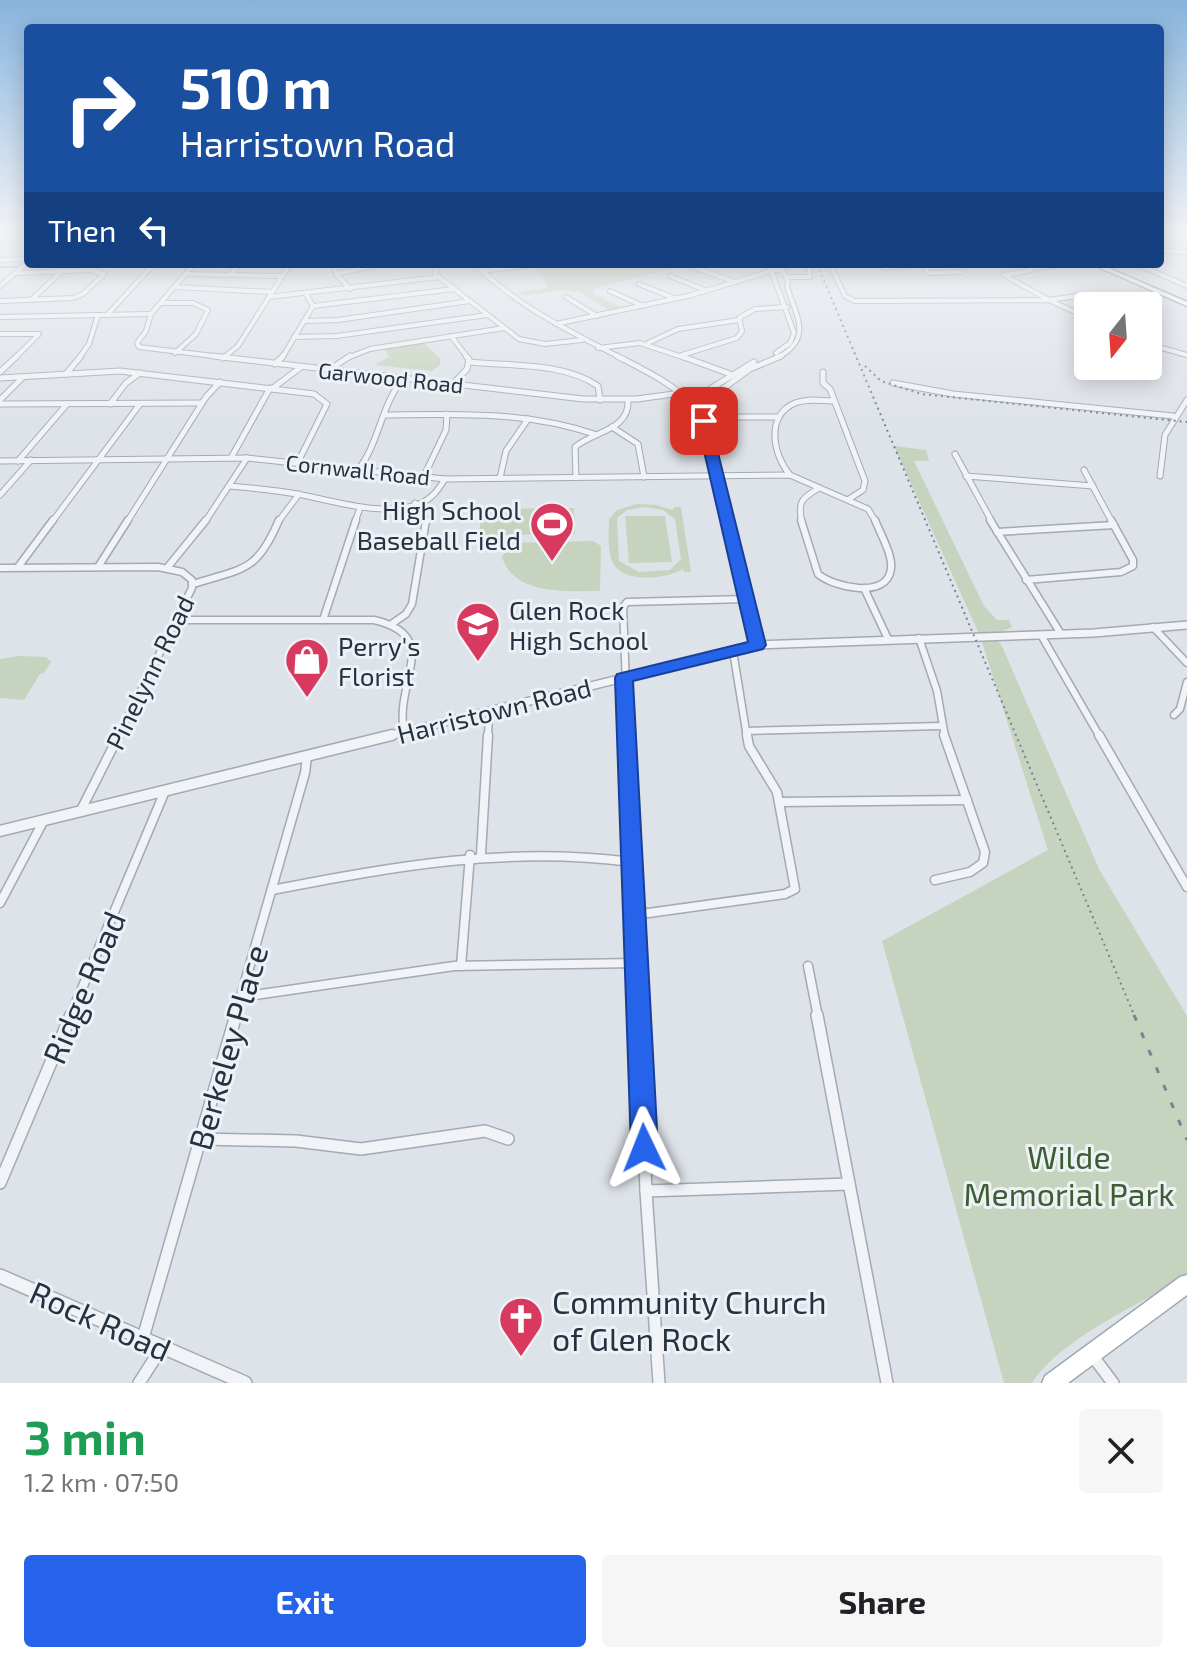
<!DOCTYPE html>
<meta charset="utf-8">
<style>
:root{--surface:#fff;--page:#f6f6f6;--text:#202124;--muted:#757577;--accent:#2563eb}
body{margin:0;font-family:"Exo 2",sans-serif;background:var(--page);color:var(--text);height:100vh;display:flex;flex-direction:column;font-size:30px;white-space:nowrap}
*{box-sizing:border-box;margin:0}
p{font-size:26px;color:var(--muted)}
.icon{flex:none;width:44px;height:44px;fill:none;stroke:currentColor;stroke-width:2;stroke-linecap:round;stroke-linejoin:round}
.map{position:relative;height:1383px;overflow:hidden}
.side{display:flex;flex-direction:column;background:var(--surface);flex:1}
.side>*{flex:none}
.hud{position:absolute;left:24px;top:24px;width:1140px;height:244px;border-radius:8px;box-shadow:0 4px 20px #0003;background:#1a4fa0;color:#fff;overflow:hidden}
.needle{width:52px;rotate:197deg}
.controls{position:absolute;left:1074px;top:292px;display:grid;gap:16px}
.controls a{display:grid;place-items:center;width:88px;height:88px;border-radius:8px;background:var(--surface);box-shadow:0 4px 20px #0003;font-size:40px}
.pin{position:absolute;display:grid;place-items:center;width:68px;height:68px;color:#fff;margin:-34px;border-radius:16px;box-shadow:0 4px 12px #0006}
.me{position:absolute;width:88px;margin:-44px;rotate:358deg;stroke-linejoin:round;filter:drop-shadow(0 0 6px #0008)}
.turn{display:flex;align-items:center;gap:28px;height:168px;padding:0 24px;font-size:36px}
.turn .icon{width:104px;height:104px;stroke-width:2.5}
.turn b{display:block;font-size:56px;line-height:68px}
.then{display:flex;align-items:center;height:76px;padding:0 24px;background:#0003;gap:16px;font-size:30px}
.round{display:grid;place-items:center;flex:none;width:84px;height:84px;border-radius:8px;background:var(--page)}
.head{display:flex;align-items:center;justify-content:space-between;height:136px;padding:0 24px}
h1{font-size:48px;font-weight:700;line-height:60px;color:#1e9e55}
.button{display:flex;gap:16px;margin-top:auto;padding:16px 24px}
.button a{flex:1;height:92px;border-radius:8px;background:var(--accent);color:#fff;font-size:32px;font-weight:700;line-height:92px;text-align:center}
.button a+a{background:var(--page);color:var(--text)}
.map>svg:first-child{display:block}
.green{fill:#c6d3be;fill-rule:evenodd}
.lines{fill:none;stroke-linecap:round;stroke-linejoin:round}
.stream{stroke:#96b5cc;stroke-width:2}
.minor-far4-casing{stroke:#a3aab3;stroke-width:6}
.minor-far3-casing{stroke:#a3aab3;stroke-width:7}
.minor-far2-casing{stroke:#a3aab3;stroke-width:9}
.minor-far1-casing{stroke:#a3aab3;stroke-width:11}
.minor-casing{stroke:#a3aab3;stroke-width:14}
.tertiary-far2-casing{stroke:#a3aab3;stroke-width:10}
.tertiary-far1-casing{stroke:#a3aab3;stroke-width:13}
.tertiary-casing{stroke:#a3aab3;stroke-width:16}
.primary-casing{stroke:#9ca8b5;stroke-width:3}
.trunk-casing{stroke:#8492a0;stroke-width:3}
.minor-far4{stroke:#f1f3f7;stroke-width:4}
.minor-far3{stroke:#f1f3f7;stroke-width:5}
.minor-far2{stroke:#f1f3f7;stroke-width:6}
.minor-far1{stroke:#f1f3f7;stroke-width:8}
.minor{stroke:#f1f3f7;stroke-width:11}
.tertiary-far2{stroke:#f1f3f7;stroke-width:7}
.tertiary-far1{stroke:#f1f3f7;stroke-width:10}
.tertiary{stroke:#f1f3f7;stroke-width:13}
.primary{fill:#fff;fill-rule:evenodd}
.trunk{fill:#fff;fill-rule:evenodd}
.rail-far1{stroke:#768493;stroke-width:2;stroke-dasharray:2 4;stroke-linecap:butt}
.rail{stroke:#768493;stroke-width:3;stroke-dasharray:6 13;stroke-linecap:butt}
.route{fill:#2563eb;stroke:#184099;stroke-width:2}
.labels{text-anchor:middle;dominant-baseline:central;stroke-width:6;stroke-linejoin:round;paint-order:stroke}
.far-street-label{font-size:22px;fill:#263241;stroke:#edf2f6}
.poi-label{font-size:26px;fill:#263241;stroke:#edf2f6;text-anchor:start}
.street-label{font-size:26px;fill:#263241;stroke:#edf2f6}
.near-street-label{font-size:32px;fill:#263241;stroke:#edf2f6}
.near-park-label{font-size:32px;fill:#3e5d32;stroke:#edf2f6}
.near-poi-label{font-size:32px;fill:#263241;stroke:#edf2f6;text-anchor:start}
</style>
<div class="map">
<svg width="1187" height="1383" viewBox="0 0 1187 1383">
<rect width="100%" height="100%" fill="#dee3e9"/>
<g class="green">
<polygon points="552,264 612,264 630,269 652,264 687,264 596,288 593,293 625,310 613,313 580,292 562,290 524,296 518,292 549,288 535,266"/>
<polygon points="421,341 440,358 440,365 432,371 374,365 389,357 384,346"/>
<path d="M 894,446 L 926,450 L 929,461 L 914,461 L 984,606 L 997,620 L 1009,620 L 1012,627 L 992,636 L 1001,644 L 1100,871 L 1187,1016 L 1187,1277 C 1141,1303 1060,1339 1032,1383 L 1004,1383 L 882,941 L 1048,850 L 980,636 Z"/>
<path d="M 637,504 L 656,505 L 673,510 L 674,507 L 681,507 L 691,572 L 684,572 L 683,569 C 666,579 624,584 613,563 C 607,552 609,531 609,519 L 617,510 ZM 644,507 L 663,510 L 675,519 L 681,559 L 670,570 L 639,572 L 619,561 L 617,518 L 627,510 Z"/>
<polygon points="574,508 575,534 479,535 482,509"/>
<polygon points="625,516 665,516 672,562 629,563"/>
<path d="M 593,541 L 601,546 L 600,591 C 567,591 514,596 502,557 L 509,543 Z"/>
<polygon points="19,656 46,657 51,662 44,673 40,674 24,700 0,698 0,659"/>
</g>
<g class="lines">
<g class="stream">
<polyline points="28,266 72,264"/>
<polyline points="0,267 16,267"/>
</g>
<g class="minor-far4-casing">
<g id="minor-far4">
<polyline points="1160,232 1181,251"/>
<polyline points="0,238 23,231"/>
<polyline points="1160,251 1187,252"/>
<polyline points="0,260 28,259"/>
<polyline points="194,264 151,314 146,331 137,343 139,347 230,358"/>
<polyline points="334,264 336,274 350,289"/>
<polyline points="437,264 435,274 519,339 545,344 582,340"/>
<path d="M 475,264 C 518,307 568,330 621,358"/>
<polyline points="769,264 794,333 790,343 776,353"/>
<polyline points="830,264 845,296 855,301 1049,300 1088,318"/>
<polyline points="922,264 929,273 961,272"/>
<polyline points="1137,264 1187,286"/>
<polyline points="733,265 770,265"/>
<polyline points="696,268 735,282"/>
<polyline points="885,268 922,264"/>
<polyline points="1031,268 1072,264"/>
<polyline points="482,271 539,264"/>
<polyline points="185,274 282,276"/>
<polyline points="336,274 382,264"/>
<polyline points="230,275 239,264"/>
<polyline points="1004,275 1049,300 1083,295"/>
<polyline points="1004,275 1032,270 1023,264"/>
<polyline points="670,276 705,290"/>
<polyline points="786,277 810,277 809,264"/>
<polyline points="639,284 674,298"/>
<polyline points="0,286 28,262"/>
<polyline points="174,287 272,292"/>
<polyline points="610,291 643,306"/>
<polyline points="269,297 439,277"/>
<polyline points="566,297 597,316"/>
<polyline points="31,300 62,271"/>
<polyline points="0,301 73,298 83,294 104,274 92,270 16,273"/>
<polyline points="161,303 193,303 208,310 196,334 175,353"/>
<polyline points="313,306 454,289"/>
<polyline points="107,315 154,264"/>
<polyline points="0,317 151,314"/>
<polyline points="304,321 338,320 470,301"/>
<polyline points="556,324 692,295 774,270 783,271"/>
<polyline points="0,334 39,334 15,358"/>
<polyline points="451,336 468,358"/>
<polyline points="294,337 337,336 487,315"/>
<polyline points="648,343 678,329 739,320"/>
<polyline points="1148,344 1187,355"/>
<polyline points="598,348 640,343 685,358"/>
<polyline points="682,355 737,338 742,331 739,318 755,309 787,307"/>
<polyline points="79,358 89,344 98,315"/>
<polyline points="223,358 238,346 290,264"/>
<polyline points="282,358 313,306 306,294"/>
<polyline points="347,358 370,349 504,328"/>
<path d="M 777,358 C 813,339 797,318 787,287 L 788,281 L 779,264"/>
</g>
</g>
<g class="minor-far3-casing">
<g id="minor-far3">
<polyline points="213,356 583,399 637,399 681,393"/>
<path d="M 617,356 C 644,370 675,384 695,408 C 714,432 720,491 728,522"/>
<polyline points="681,356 733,375"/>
<polyline points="223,358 226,356"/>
<path d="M 469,362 C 510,366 563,362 598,386 L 600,400"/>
<polyline points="275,364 283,356"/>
<polyline points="329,370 350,356"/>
<polyline points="0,372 17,356"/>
<polyline points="823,372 823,383 830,389 865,481 863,490 849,499"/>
<polyline points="66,374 81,356"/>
<polyline points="0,378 120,371 314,394 327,404 298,462"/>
<polyline points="893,383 953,394 1173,416"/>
<polyline points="453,384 467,369 469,359 466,356"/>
<polyline points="273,388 301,367"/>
<polyline points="710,389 754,362"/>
<polyline points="688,398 721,390 750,369 781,356"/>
<polyline points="0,400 22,378"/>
<polyline points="0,404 202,403"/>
<polyline points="110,404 126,383 140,373"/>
<path d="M 385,415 C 456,414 526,411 594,434"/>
<polyline points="702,417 779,417"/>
<polyline points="612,427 638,444 644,477"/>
<polyline points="955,454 992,522"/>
<polyline points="231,458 270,388"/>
<polyline points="0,461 247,458 445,479 790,475 868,509 876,522"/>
<polyline points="18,461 67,404"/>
<polyline points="1084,470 1112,522"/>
<path d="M 357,471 C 380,443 380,406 403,379"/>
<path d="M 790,475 C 773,455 765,416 795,403 C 807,398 822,401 834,401"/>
<polyline points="966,476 1093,486"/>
<polyline points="1160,476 1165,435 1187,400"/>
<path d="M 576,477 L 575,447 C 594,431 630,430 628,400"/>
<polyline points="423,478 446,430 447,414"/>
<polyline points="500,478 506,451 528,419"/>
<path d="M 229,486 C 252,488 274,490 297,494 C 335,501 381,517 419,504 C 432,499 438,490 445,479"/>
<polyline points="0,495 31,460"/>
<polyline points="415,503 427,522"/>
<polyline points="52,522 140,404"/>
<polyline points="127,522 206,397 220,382"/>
<polyline points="205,522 247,458"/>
<polyline points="278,522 299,494"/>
<polyline points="355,522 360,508"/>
<path d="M 802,522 C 797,502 802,498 819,488"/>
</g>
</g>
<g class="minor-far2-casing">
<g id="minor-far2">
<polyline points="727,520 757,645"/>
<path d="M 801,520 L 818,574 C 833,587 887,600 891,569 C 893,555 880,533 875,520"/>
<polyline points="990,520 1061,634"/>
<polyline points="997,532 1114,525"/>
<polyline points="18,567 53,520"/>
<polyline points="98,567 128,520"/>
<polyline points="0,568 158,567 182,572 192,580 192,588 118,737"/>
<polyline points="167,568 206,520"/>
<polyline points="1026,580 1121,572 1133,566 1133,560 1111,520"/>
<path d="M 193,584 C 244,568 257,572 279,520"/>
<polyline points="864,588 888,639"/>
<path d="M 176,620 L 374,620 C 443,636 394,681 404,732"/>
<polyline points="323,620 356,520"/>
<polyline points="393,623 406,614 412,604 426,520"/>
<polyline points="1153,627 1187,663"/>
<polyline points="1041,635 1100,737"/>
<polyline points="919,638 937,691 945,737"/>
<polyline points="733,651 747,737"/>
<polyline points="1174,715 1180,709 1187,682"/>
<polyline points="746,731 941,726"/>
<polyline points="488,737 489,711"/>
<polyline points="628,737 623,607 627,602 747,599"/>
</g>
</g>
<g class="minor-far1-casing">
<g id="minor-far1">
<polyline points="628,735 639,1017"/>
<polyline points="1099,735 1187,887"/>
<polyline points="779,802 967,800"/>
<polyline points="81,810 119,735"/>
<polyline points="481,854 488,735"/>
<polyline points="935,880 970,872 983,863 985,852 944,735"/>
<path d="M 272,890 C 397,866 504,846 632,862"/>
<polyline points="0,903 44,820"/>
<polyline points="634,915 785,894 795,889 777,792 749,746 747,735"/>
<polyline points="461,966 470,855"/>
<polyline points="808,966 818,1017"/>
<polyline points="241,997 454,966 636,963"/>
<polyline points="70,1017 165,791"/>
<polyline points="235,1017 305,773 307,756"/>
</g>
</g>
<g class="minor-casing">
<g id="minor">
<polyline points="639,1015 646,1191 659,1383"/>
<polyline points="817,1015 887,1383"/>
<polyline points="201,1139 296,1141 361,1149 485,1131 508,1139"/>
<polyline points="0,1183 71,1015"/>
<polyline points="646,1191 849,1184"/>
<polyline points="143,1338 236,1015"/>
<polyline points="1092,1355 1113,1383"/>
<polyline points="139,1383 162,1347"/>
</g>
</g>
<g class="tertiary-far2-casing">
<polyline id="tertiary-far2" points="384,737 757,645 1094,633 1187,625"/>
</g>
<g class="tertiary-far1-casing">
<polyline id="tertiary-far1" points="0,831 392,735"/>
</g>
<g class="tertiary-casing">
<polyline id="tertiary" points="0,1276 245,1383"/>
</g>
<g class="primary-casing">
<polygon id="primary" points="1187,1275 1187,1295 1068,1383 1042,1383 1045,1376 1180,1277"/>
</g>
<g class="trunk-casing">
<polygon id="trunk" points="1091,264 1099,264 1187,302 1187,306"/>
</g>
<use href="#minor-far4" class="minor-far4"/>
<use href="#minor-far3" class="minor-far3"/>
<use href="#minor-far2" class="minor-far2"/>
<use href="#minor-far1" class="minor-far1"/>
<use href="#minor" class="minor"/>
<use href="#tertiary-far2" class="tertiary-far2"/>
<use href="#tertiary-far1" class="tertiary-far1"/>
<use href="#tertiary" class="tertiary"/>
<use href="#primary" class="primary"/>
<use href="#trunk" class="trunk"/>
<g class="rail-far1">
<polyline points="817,264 1135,1017"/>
<polyline points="865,366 881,381 921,394 1187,422"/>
</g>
<polyline class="rail" points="1134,1015 1187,1140"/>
</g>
<linearGradient id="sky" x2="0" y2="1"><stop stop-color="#87b4dd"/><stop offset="0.54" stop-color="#f0f2f5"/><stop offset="1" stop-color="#f0f2f5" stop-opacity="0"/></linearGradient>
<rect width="1187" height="425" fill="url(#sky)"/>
<polygon class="route" points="704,418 710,421 766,645 763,649 633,681 658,1148 654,1157 644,1161 635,1157 631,1148 615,678 617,674 748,642 697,421"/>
<defs>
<g id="stadium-pin" transform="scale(2.3)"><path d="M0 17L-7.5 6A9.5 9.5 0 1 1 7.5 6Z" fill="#d8395f" stroke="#edf2f6"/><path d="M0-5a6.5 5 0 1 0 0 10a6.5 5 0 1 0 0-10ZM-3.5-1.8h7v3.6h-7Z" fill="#fff"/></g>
<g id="school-pin" transform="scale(2.3)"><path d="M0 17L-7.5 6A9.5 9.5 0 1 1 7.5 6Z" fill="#d8395f" stroke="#edf2f6"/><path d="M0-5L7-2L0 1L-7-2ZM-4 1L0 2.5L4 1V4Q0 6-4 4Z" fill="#fff"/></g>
<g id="shop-pin" transform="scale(2.3)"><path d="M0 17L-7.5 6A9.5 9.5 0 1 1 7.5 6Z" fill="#d8395f" stroke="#edf2f6"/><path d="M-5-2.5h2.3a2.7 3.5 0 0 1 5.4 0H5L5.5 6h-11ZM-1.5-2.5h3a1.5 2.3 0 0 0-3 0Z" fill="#fff"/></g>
<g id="church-pin" transform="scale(2.3)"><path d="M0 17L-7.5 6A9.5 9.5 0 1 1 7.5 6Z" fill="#d8395f" stroke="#edf2f6"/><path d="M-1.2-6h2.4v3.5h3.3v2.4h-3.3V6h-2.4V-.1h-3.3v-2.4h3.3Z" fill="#fff"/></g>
</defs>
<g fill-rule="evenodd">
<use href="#stadium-pin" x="552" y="524"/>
<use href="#school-pin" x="478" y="624"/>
<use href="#shop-pin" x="307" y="660"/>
<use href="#church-pin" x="521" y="1319"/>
</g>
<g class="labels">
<g class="far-street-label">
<text transform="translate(391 377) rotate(6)">Garwood Road</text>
<text transform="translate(358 469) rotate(6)">Cornwall Road</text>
</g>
<g class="poi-label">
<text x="521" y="509" text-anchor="end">High School<tspan x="521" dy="30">Baseball Field</tspan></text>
<text x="509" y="609">Glen Rock<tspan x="509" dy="30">High School</tspan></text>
<text x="338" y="645">Perry's<tspan x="338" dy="30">Florist</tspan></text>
</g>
<g class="street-label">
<text transform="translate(149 672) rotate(-64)">Pinelynn Road</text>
<text transform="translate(494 710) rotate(-14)">Harristown Road</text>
</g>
<g class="near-street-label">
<text transform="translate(83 987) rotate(-67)">Ridge Road</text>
<text transform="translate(227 1047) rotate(-74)">Berkeley Place</text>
<text transform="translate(101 1320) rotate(24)">Rock Road</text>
</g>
<g class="near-park-label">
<text x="1069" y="1156">Wilde<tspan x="1069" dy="37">Memorial Park</tspan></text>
</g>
<g class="near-poi-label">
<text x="552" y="1301">Community Church<tspan x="552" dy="37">of Glen Rock</tspan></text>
</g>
</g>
</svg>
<div class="controls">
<a><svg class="needle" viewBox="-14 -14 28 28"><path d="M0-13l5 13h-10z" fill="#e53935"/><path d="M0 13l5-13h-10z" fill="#757577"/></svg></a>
</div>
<div class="pin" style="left:704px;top:421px;background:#d93025"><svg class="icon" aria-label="arrive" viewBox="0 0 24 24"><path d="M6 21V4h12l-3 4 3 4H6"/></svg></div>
<svg class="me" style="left:644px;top:1148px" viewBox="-20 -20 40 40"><path d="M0-17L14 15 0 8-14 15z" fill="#2563eb" stroke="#fff" stroke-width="4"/></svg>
<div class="hud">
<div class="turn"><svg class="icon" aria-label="right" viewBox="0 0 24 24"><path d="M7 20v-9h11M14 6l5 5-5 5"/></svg><div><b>510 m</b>Harristown Road</div></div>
<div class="then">Then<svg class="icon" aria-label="left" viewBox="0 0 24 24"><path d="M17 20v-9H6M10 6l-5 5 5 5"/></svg></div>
</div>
</div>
<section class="side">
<div class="head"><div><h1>3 min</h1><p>1.2 km · 07:50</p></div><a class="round"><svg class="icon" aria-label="close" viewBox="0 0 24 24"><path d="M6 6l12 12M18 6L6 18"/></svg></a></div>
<div class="button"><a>Exit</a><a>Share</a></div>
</section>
